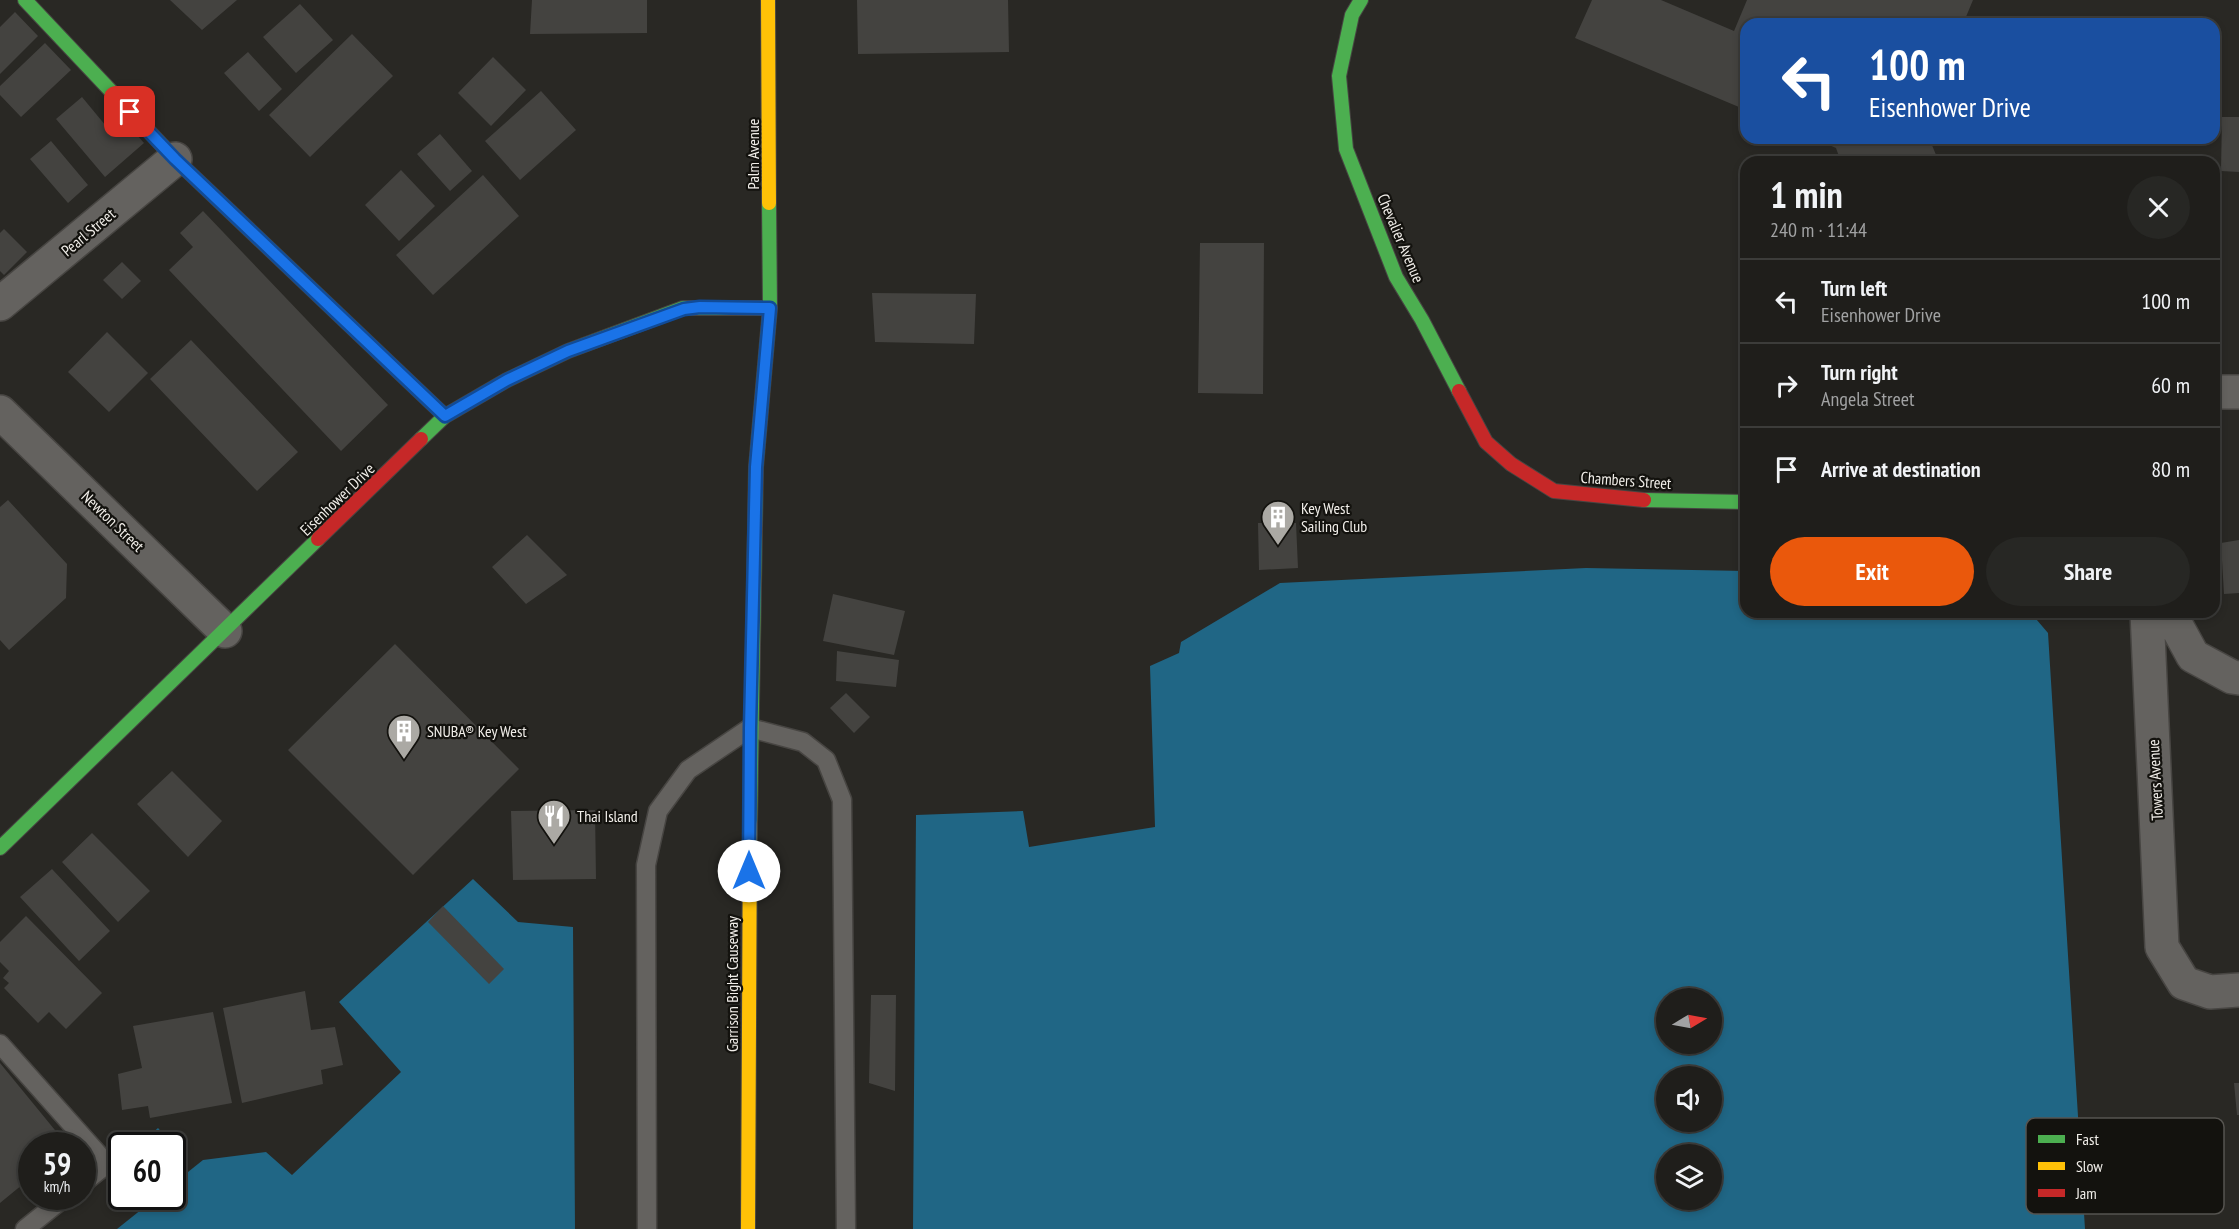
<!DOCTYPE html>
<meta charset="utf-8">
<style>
body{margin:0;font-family:"PT Sans Narrow",sans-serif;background:#272724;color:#f1f3f6;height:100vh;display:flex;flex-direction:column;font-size:22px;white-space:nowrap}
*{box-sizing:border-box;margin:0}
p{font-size:20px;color:#a1a2a3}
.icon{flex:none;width:33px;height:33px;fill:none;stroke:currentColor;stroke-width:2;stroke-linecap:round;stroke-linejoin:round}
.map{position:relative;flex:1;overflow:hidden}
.sheet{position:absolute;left:1740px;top:156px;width:480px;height:462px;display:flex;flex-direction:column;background:#1f1e1b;border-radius:18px;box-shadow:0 3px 9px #0003,0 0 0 2px #3c3c3a}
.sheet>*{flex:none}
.guide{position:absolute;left:1740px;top:18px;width:480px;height:126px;border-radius:18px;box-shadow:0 3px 9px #0003,0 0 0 2px #3c3c3a;background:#1a4fa0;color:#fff;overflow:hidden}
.needle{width:39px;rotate:80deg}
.buttons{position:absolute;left:1656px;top:988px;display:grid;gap:12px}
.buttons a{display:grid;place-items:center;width:66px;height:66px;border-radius:50%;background:#1f1e1b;box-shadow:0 3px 9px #0003,0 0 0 2px #3c3c3a;font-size:30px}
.speed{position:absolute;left:18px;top:1132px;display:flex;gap:12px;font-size:30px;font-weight:700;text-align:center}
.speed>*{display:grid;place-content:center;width:78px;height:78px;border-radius:50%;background:#1f1e1b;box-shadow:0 3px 9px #0003,0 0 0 2px #3c3c3a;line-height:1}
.speed small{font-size:15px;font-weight:400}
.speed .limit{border:3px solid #111;border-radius:9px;background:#fff;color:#111}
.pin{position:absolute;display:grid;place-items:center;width:51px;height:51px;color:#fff;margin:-26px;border-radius:12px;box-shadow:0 3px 9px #0006}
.me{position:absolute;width:66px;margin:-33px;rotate:0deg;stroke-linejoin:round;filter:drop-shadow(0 0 4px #0008)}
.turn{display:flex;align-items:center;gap:21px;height:126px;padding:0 30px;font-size:27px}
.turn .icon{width:78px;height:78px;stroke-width:2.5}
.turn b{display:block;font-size:42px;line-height:51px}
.round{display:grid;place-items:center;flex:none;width:63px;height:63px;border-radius:32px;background:#272724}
.overview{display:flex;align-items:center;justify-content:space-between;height:102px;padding:0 30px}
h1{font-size:36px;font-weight:600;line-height:45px}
.cta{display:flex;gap:12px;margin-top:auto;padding:12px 30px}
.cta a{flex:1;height:69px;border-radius:36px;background:#ea580c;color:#fff;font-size:24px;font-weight:600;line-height:69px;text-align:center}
.cta a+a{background:#272724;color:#f1f3f6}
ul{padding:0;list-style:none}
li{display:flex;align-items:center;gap:18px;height:84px;padding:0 30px;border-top:2px solid #3c3c3a}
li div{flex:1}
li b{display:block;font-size:22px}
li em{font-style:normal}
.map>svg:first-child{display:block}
</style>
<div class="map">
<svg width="2239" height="1229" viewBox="0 0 2239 1229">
<rect width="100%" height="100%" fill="#292824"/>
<!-- water -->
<path fill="#206685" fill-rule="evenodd" d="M1586 568 1746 571V612H2030L2048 633 2085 1229H913L916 815 1023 811 1029 847 1155 827 1150 666 1179 653 1181 642 1280 583ZM1666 999H1712V1044H1666ZM1666 1077H1712V1122H1666ZM1666 1155H1712V1200H1666Z
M473 879 518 922 573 927 575 1229H117L157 1197H172L173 1184 203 1160 266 1152 292 1175 401 1072 339 1002Z
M158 1128 166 1137 174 1130 184 1141 178 1146 188 1158 175 1169 173 1166 172 1146H156L148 1137Z"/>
<!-- building -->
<path fill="#444340" d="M170 0H237L202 30Z
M532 0H647V33L530 34Z
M857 0H1008L1009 52 858 54Z
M1592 0H1661L1734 31 1747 0H1973L1963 24H1746V110L1575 38Z
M300 4 333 40 296 73 263 37Z
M15 12 38 36 0 74V27Z
M352 34 393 76 310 157 269 115Z
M45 43 71 70 21 117 0 95V86Z
M248 52 282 89 259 111 224 73Z
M493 57 526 90 491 126 458 93Z
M541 91 576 130 520 180 485 141Z
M82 97 106 126 122 118 144 143 105 177 56 119Z
M2222 117H2239V172L2221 171Z
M440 134 472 171 450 191 417 154Z
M1813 138H1929L1939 162H1841L1836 148Z
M51 141 88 185 68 203 30 159Z
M401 170 435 206 399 241 365 205Z
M483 175 519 216 433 295 396 255Z
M203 211 388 405 341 451 169 270 193 247 180 233Z
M4 229 27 252 4 275 0 271V233Z
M1200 243H1264L1263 394 1198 393Z
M122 262 141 281 122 299 103 280Z
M872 293 976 294 974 344 875 342Z
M107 332 148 373 109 412 68 372Z
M191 340 298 452 257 491 150 379Z
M8 500 67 564 66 598 9 650 0 640V507Z
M1258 523H1296L1298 568 1259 570Z
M527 535 567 575 526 604 492 567Z
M2239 540V593L2224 594 2221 543Z
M833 594 905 611 894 655 823 641Z
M395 644 519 769 413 875 288 750Z
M837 651 899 660 896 687 836 681Z
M846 693 870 717 854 733 830 708Z
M172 771 222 821 188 857 137 804Z
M595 810 596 879 513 880 511 811Z
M92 833 150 891 118 922 62 862Z
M52 869 110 931 79 961 20 897Z
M443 906 504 969 489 984 428 922Z
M26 916 102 993 66 1029 49 1012 38 1023 4 988 9 983 3 978 9 971 0 962V942Z
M305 991 311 1030 335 1027 343 1065 321 1070 323 1084 242 1103 223 1008Z
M871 995H896L895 1091 869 1083Z
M213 1012 232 1103 150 1118 148 1106 122 1110 118 1074 142 1068 133 1026Z
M0 1063 68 1146H32V1184L28 1180 0 1203Z
M2234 1083H2239V1115H2237Z"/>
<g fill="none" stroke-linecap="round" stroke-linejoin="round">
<defs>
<path id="lane" d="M0 1044 107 1164 82 1184
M25 1229 65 1197
M647 1229 646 865 658 811 688 770 750 728 803 742 826 760 842 800 846 1229"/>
<path id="street" d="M0 304 175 159
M2214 392H2239
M0 412 225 631
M2147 612 2162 947 2184 983 2210 992 2239 990
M2169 612 2193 656 2232 677 2239 678"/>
<path id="fast" d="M25 0 175 159 445 416
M1361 0 1352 15 1339 76 1346 149 1396 277 1422 320 1459 391
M421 439 445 416 507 380 568 351 683 308H770
M1644 500 1746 502
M750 824 756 467 770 308 769 203
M0 848 318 539"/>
<path id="slow" d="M768 0 769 203
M748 1229 750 824"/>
<path id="jam" d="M1459 391 1486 442 1511 464 1554 491 1644 500
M318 539 421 439"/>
</defs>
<!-- lane casing -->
<use href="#lane" stroke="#474542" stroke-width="21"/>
<!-- street casing -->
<use href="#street" stroke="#474542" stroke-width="36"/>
<!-- fast casing -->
<use href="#fast" stroke="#474542" stroke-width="16"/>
<!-- slow casing -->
<use href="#slow" stroke="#474542" stroke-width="16"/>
<!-- jam casing -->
<use href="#jam" stroke="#474542" stroke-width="16"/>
<!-- lane -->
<use href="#lane" stroke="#64625f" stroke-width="18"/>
<!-- street -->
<use href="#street" stroke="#64625f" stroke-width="33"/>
<!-- fast -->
<use href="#fast" stroke="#4caf50" stroke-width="14"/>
<!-- slow -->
<use href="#slow" stroke="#ffc107" stroke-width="14"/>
<!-- jam -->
<use href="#jam" stroke="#c62828" stroke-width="14"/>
</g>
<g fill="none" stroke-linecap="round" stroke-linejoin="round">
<defs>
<path id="route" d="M130 112 175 159 445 416 507 380 568 351 684 309 700 307 770 308 756 467 750 728 749 871"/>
</defs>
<!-- route casing -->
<use href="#route" stroke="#114b97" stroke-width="15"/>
<!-- route -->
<use href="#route" stroke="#1a73e8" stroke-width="10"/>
</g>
<!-- icons -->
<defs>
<symbol id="building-pin" viewBox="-11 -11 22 30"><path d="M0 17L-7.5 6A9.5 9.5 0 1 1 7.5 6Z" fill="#aba9a4" stroke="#13120e"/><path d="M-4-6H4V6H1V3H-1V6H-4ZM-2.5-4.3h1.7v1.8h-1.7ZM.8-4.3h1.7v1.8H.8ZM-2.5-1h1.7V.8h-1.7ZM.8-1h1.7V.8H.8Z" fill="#fff"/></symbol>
<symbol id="restaurant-pin" viewBox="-11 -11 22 30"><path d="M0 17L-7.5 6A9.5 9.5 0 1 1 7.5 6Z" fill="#aba9a4" stroke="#13120e"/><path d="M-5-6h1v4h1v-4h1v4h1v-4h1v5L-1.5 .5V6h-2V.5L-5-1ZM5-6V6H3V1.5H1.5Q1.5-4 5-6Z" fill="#fff"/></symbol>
</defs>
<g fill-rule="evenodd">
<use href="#building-pin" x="1259" y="498" width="38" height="52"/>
<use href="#building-pin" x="385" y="712" width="38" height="52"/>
<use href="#restaurant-pin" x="535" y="797" width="38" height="52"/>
</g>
<g text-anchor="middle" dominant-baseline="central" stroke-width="4.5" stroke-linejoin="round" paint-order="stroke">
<!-- street labels -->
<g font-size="16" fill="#f1eee9" stroke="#13120e">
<text transform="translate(753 154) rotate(-90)">Palm Avenue</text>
<text transform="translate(88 232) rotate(-40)">Pearl Street</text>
<text transform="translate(1401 238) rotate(67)">Chevalier Avenue</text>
<text transform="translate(1626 480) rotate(4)">Chambers Street</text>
<text transform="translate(337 499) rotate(-44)">Eisenhower Drive</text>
<text transform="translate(113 521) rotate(44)">Newton Street</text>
<text transform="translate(2155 780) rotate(-93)">Towers Avenue</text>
<text transform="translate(732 984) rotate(-90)">Garrison Bight Causeway</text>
</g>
<!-- poi labels -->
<g font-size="16" fill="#f1eee9" stroke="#13120e" text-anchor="start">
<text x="1301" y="508">Key West<tspan x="1301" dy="18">Sailing Club</tspan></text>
<text x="427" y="731">SNUBA® Key West</text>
<text x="577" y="816">Thai Island</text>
</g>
</g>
<!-- legend -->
<rect x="2026" y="1118" width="198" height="96" rx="9" fill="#13120e" stroke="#565450" stroke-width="1.5"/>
<rect x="2038" y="1135" width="27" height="8" fill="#4caf50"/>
<rect x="2038" y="1162" width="27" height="8" fill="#ffc107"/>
<rect x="2038" y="1189" width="27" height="8" fill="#c62828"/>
<g font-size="16" fill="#f1eee9">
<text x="2076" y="1145">Fast</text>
<text x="2076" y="1172">Slow</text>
<text x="2076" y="1199">Jam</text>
</g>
</svg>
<div class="buttons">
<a><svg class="needle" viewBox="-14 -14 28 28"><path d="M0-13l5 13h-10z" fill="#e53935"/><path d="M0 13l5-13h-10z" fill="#a1a2a3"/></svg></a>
<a><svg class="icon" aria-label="sound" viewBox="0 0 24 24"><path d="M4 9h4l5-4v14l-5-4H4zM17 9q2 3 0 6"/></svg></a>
<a><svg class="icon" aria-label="layers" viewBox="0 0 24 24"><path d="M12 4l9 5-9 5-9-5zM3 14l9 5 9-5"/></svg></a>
</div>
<div class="speed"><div>59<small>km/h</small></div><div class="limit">60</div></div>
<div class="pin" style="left:130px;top:112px;background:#d93025"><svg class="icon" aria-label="arrive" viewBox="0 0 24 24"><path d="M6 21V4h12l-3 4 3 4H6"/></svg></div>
<svg class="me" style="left:749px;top:871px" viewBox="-20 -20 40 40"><circle r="19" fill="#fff"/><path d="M0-13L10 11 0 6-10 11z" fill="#1a73e8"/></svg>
<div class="guide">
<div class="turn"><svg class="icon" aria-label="left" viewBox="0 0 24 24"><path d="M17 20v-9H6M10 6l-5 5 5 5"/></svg><div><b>100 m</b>Eisenhower Drive</div></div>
</div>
<section class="sheet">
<div class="overview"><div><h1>1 min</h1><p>240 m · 11:44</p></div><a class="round"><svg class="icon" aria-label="close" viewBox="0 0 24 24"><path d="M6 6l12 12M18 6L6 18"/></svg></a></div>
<ul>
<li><svg class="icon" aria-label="left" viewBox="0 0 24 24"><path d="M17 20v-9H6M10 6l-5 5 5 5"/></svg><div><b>Turn left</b><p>Eisenhower Drive</p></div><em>100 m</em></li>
<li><svg class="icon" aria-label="right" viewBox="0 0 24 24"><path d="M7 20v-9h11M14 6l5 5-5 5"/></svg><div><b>Turn right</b><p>Angela Street</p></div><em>60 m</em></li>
<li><svg class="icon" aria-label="arrive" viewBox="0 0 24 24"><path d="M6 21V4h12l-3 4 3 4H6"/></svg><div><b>Arrive at destination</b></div><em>80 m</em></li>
</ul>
<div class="cta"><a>Exit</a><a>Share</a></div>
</section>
</div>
